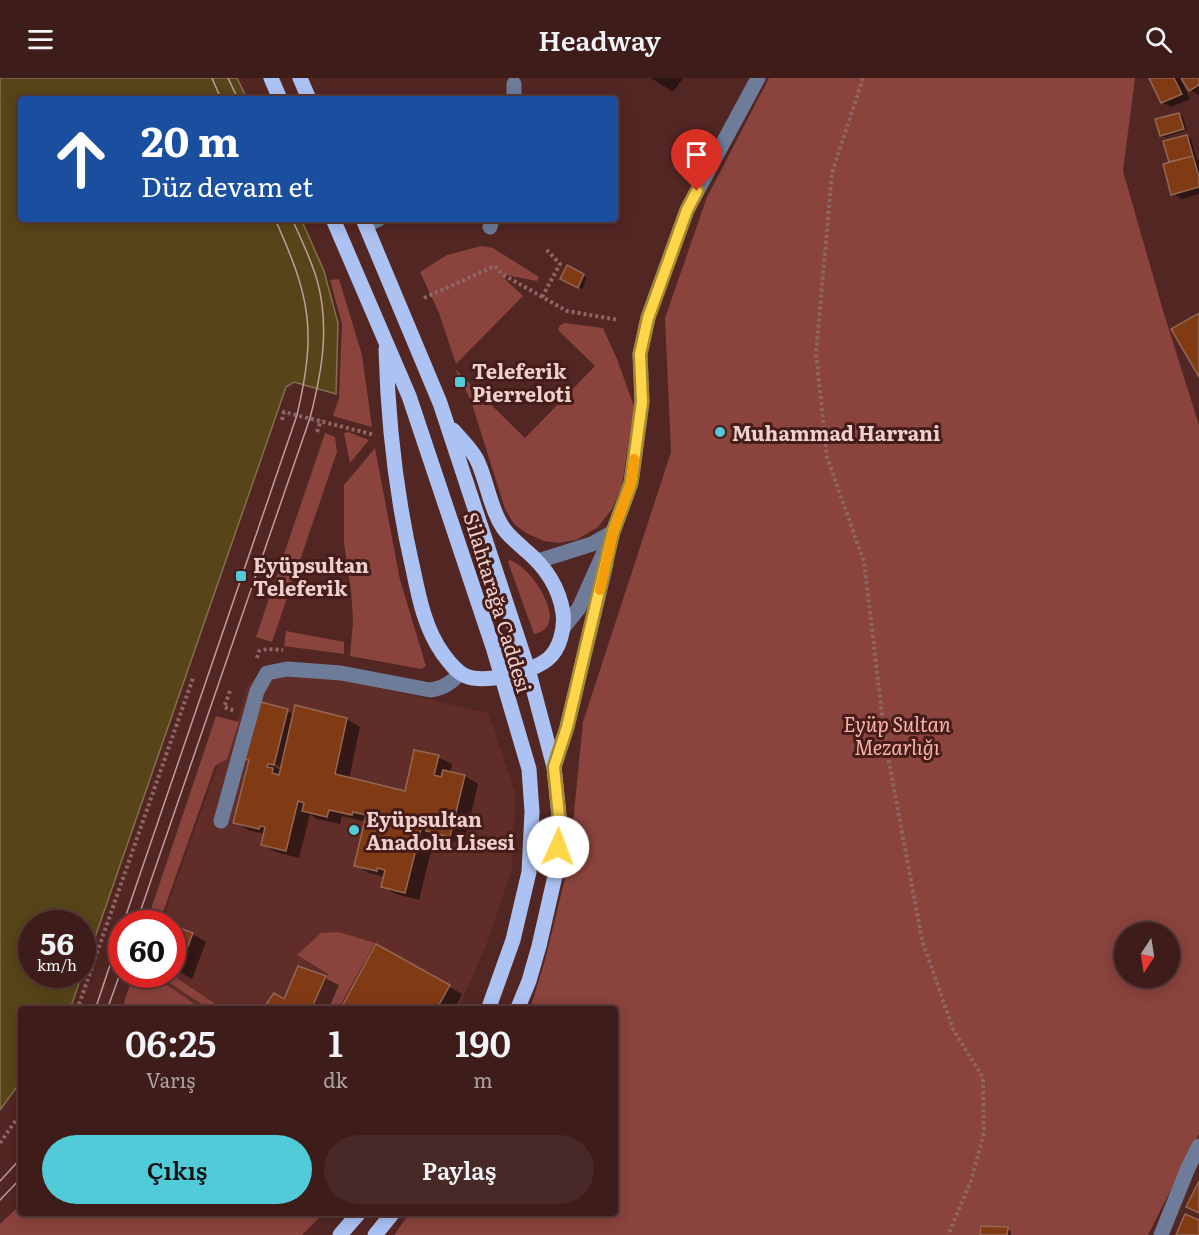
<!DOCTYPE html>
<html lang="tr">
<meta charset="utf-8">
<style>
body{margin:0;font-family:Literata,serif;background:#492927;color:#f1f3f6;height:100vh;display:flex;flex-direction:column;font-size:22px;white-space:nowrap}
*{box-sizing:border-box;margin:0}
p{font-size:20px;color:#ada1a2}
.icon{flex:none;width:33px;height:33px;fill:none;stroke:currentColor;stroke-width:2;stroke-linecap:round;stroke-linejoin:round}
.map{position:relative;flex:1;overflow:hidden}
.panel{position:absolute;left:18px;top:928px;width:600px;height:210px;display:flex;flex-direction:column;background:#3e1c1a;border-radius:6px;box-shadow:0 3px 15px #0003,0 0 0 2px #573a39}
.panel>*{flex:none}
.banner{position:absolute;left:18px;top:18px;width:600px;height:126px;border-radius:6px;box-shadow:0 3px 15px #0003,0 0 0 2px #573a39;background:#1a4fa0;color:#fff;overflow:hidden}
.needle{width:39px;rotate:192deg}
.fabs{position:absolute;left:1114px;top:844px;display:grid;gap:12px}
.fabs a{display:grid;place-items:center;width:66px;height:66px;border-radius:50%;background:#3e1c1a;box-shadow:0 3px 15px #0003,0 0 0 2px #573a39;font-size:30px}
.speed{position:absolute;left:18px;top:832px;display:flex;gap:12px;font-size:30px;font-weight:700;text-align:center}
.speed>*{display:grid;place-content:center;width:78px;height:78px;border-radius:50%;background:#3e1c1a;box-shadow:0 3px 15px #0003,0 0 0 2px #573a39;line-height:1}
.speed small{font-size:15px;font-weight:400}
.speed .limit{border:9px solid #d22;background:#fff;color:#111}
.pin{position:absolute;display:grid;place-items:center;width:51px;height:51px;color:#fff;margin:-62px -26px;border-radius:50% 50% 50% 0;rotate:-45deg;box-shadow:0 0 6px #0007}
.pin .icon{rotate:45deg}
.me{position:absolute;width:66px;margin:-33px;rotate:2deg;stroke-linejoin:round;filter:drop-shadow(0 0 4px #0008)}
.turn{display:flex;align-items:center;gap:21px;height:126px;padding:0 24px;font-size:27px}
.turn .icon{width:78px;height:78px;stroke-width:2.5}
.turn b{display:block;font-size:42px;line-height:51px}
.eta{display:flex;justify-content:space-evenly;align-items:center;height:102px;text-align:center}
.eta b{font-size:36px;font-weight:600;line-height:42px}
.button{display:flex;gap:12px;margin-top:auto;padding:12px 24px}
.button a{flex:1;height:69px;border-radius:36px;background:#52cbd9;color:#111;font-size:24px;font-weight:600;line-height:69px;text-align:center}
.button a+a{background:#492927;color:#f1f3f6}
header{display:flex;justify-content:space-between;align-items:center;height:78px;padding:0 24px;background:#3e1c1a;font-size:27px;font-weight:600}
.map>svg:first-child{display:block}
</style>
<header><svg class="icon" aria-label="menu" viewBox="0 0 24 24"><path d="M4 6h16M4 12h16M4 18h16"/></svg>Headway<svg class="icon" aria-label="search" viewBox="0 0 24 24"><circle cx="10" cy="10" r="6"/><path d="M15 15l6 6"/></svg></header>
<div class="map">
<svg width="1199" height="1157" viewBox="0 0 1199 1157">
<rect width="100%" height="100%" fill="#522623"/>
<!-- built -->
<path fill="#612d29" d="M287 589 488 635 515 714 512 791 485 870 458 931H202L152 897H172V846H161L216 692 238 640 248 605 269 592Z"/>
<!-- green -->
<path fill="#8a433d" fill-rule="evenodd" d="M769 0H1135L1123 93 1164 236 1199 347V1056L1148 1157H394L409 1136H615V932L530 931 545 882 569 784 583 644 671 374 665 240 707 119ZM1125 855H1170V900H1125Z
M481 168 493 170 539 199 537 203 506 197 505 201 523 218 456 286 439 235 420 194 447 177Z
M339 201 362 277 372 349 333 338 339 320 342 246 330 202Z
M565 245 603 250 617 281 634 328 622 408 612 431 598 449 576 462 558 465 544 463 526 455 514 446 505 431 471 323 455 291 525 360 595 288 558 252 560 247Z
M348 354 369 362 350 385 344 355Z
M325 355 335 359 337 374 272 564 256 559Z
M375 370 400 502 426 588 421 591 350 578 353 544 351 512 344 465V407Z
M510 482C532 489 572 549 534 556L508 484Z
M286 553 344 564V576L284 568Z
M216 638 239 644 227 681 215 688 161 840 153 846H146Z
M339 854 375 865 338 931H313L328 896 297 877 321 855Z
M133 897H152L202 931H122Z
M158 897H172L223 931H209Z
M21 1126V1136H323L302 1157H0V1146Z"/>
<!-- water -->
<path fill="#574519" stroke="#846f4f" stroke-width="1.5" d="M0 0H237L247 21H21V141H301L324 193 338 245 336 316 294 304 286 309 83 894 82 846H32V897H82L70 931 21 932V1003L0 1032Z"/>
<!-- shadow -->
<path fill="#0007" fill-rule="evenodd" d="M651 0H683L673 14Z
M1151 0H1180L1190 21 1171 29 1162 24Z
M1183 0H1199V17L1190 12Z
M1179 36 1183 39 1187 52 1165 59 1161 57Z
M1187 58 1191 61 1197 82 1199 83V116L1182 121 1173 116V85L1170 83Z
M568 189 587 200 582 211 562 200Z
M297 629 347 641 360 649 349 701 406 715 438 679 452 686 450 695 465 698 478 706 464 766 441 760 435 757 419 822 396 816 383 809 385 799 369 795 356 787 366 744 342 738 340 746 317 741 310 736 299 780 276 774 262 766 265 756 248 752 235 744 250 684 244 680 287 633 295 637ZM268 682 282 690V693L267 684Z
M192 856 206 864 192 901 172 890Z
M377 868 462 916 454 932H341Z
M325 900 339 907 328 932H264L285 923Z
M1007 1151 1011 1153V1157H982Z"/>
<!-- building -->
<path fill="#813b14" stroke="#946752" stroke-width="1.5" d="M1149 0H1174L1182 16 1161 25Z
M1181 0H1199V7L1189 13Z
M1179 35 1184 51 1160 58 1155 41Z
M1187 57 1193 78 1169 84 1163 63Z
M1193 78 1199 99V109L1171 117 1163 86Z
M567 187 584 196 578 210 560 201Z
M1199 235V299L1171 251Z
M257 623 288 631 274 687 268 686 267 689 273 690 272 695 279 697 295 627 347 640 335 696 405 713 414 672 439 677 434 697 441 699 443 692 465 697 450 759 426 753 427 748 422 747 405 815 381 809 385 792 377 790V793L354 788 366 737 353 734 352 737 329 732 327 739 302 733 304 725 298 723 286 773 261 767 265 749 260 748 259 751 233 745 249 682 243 681Z
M172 847 193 855 178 894 172 891Z
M376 866 450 907 436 932H340Z
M298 888 326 898 311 932H262L274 915 284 921Z
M1199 1103V1135L1186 1129Z
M1185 1136 1199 1142V1157H1176Z
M981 1148 1008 1149 1007 1157H980Z"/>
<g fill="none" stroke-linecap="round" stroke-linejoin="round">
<!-- path -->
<path stroke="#8d6764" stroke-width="4" stroke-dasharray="3 3" stroke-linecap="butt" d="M863 0 832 95 816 276 827 379 864 484 885 662 922 862 953 951 983 1000 984 1055 971 1103 948 1157
M542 219 560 186 545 170
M424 220 495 188 502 196 567 233 619 242
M282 342 284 334 375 357
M317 354 321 342
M257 580 259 573 267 571 283 572
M230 613 224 629 235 633
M77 932 193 600
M0 1065 21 1035"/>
<!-- minor -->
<path stroke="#6e7c9a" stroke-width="15" d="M514 6V21
M366 147 379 141
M490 149 492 141
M538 483 592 466 613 454
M563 550 579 530 613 454 631 405 642 324 640 276 648 239 687 132 758 0
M554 689 567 649 606 486
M221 743 257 613 267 595 287 591 341 595 430 612C444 610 451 605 460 595
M1161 1157 1188 1090 1199 1068"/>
<!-- major -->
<path stroke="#acc2f3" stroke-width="15" d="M271 0 280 21
M300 0 309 21
M333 141 409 318 493 569 529 691 532 734 529 794 513 862 488 932
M363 141 440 325 528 591 554 689 559 738 555 798 539 868 529 903 517 932
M386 271C388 346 396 418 413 491 419 520 425 551 443 576 449 584 456 594 466 598 485 606 532 594 548 581 560 571 565 550 563 535 559 508 545 488 524 471 517 464 507 457 502 448 489 428 487 401 476 380 470 370 461 361 453 352
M340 1157 358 1136
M375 1157 392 1136"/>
<!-- tram -->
<path stroke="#bf9e9b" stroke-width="1.5" d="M212 0 221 21
M228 0 238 21
M123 846 297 337C317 252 310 219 275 141
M136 846 310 340C322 294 330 248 317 202 311 181 301 161 292 141
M95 932 122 851
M107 932 122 890
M0 1103 21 1080
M0 1122 21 1100"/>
</g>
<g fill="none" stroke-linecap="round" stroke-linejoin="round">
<defs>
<path id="route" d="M558 769 559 738 554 689 567 649 613 454 631 405 642 324 640 276 648 240 687 132 697 113"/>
</defs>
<!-- route casing -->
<use href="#route" stroke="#a68a30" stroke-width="15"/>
<!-- route -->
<use href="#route" stroke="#ffd54a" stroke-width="10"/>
<!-- slow -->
<path stroke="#f59e0b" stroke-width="10" d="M600 512 613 454 631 405 634 381"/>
</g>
<!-- markers -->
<g fill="#52cbd9" stroke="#461c19" stroke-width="2">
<rect x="454" y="298" width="12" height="12" rx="3"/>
<circle cx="720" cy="354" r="6"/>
<rect x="235" y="492" width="12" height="12" rx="3"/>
<circle cx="354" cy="752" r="6"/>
</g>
<g text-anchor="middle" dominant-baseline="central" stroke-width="6" stroke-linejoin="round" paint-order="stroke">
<!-- poi labels -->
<g font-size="20" font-weight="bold" fill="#eed1ce" stroke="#461c19" text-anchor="start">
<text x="472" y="292">Teleferik<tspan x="472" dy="23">Pierreloti</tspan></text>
<text x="732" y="354">Muhammad Harrani</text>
<text x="253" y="486">Eyüpsultan<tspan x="253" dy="23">Teleferik</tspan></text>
<text x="366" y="740">Eyüpsultan<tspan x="366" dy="23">Anadolu Lisesi</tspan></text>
</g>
<!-- street labels -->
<g font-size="20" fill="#eed1ce" stroke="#461c19">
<text transform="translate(499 524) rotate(73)">Silahtarağa Caddesi</text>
</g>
<!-- park labels -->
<g font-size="20" font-style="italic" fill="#f9b3ab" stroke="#461c19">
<text x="897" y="645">Eyüp Sultan<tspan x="897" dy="23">Mezarlığı</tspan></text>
</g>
</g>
</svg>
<div class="fabs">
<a><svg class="needle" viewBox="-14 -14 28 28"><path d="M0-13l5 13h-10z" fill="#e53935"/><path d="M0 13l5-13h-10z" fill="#ada1a2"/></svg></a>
</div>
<div class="speed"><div>56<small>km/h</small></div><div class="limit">60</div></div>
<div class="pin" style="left:697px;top:113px;background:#d93025"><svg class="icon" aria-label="arrive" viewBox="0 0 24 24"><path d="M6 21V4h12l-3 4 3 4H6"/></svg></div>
<svg class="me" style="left:558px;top:769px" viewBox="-20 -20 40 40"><circle r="19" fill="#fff"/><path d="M0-13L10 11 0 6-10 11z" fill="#ffd54a"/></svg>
<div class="banner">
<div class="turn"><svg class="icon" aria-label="ahead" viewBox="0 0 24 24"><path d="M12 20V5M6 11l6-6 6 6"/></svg><div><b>20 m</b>Düz devam et</div></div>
</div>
<section class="panel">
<div class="eta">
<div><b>06:25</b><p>Varış</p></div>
<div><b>1</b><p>dk</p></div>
<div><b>190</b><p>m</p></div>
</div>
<div class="button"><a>Çıkış</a><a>Paylaş</a></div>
</section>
</div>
